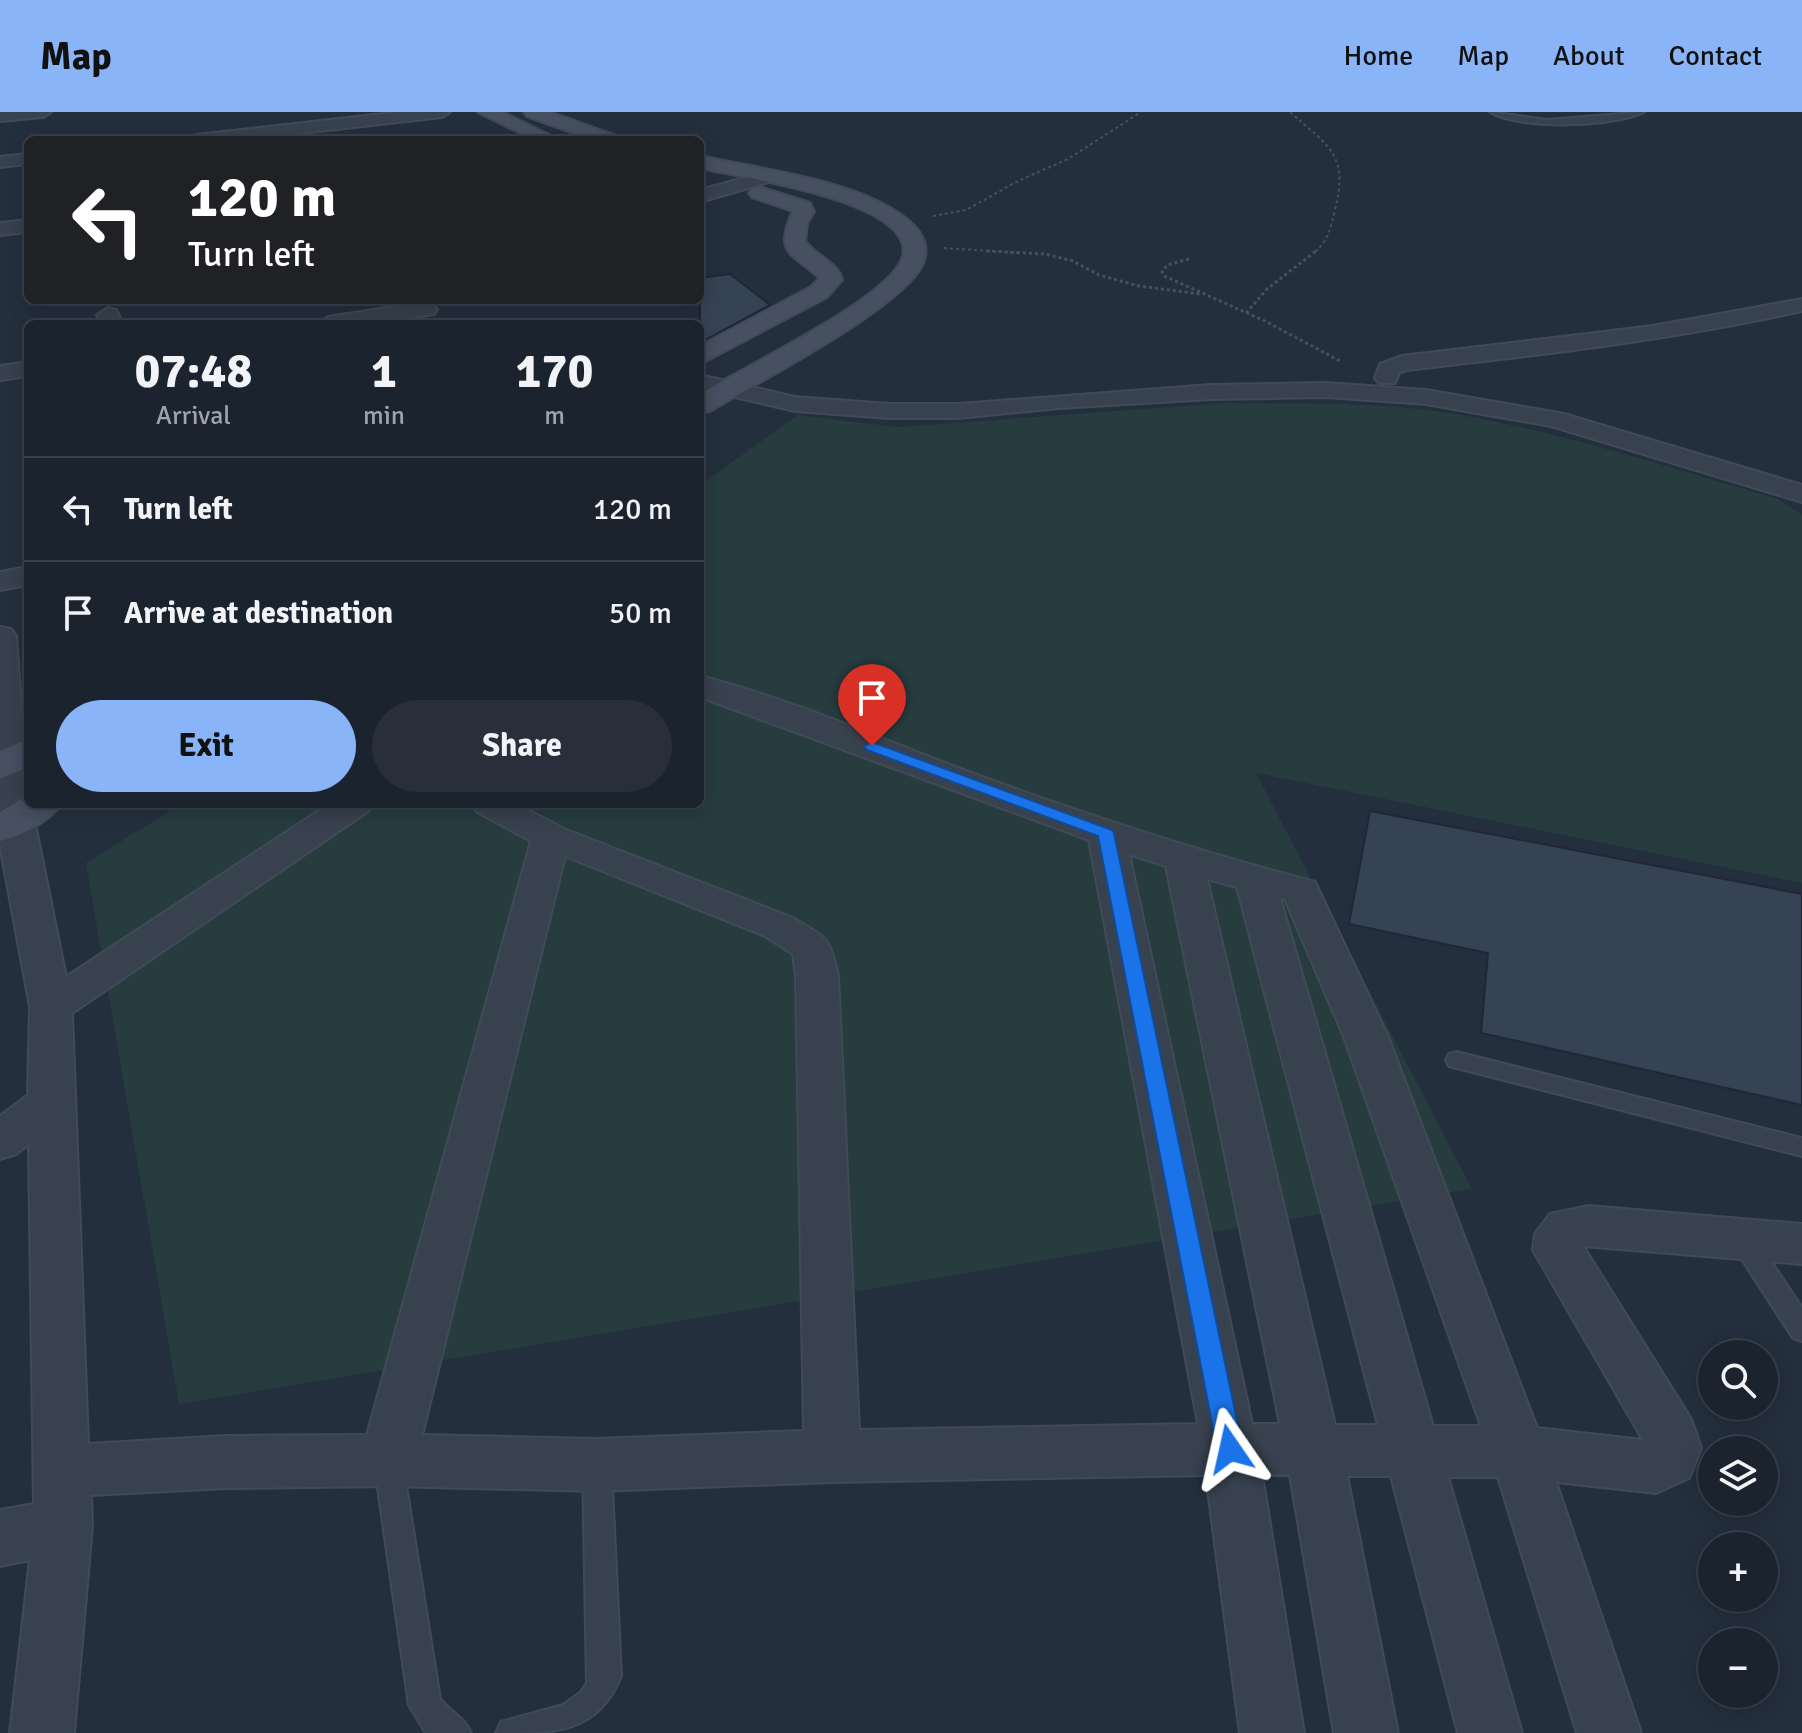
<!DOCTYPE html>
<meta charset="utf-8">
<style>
body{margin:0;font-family:Signika,sans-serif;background:#282f3a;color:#f1f3f6;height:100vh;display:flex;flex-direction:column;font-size:30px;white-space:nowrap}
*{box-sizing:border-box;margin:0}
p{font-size:26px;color:#a0a4aa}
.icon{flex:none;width:44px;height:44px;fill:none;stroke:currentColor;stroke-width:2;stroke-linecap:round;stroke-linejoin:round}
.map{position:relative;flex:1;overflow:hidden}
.drawer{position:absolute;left:24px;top:208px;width:680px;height:488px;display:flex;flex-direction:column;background:#1b232e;border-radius:12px;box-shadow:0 4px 20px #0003,0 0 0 2px #39404a}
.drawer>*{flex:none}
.banner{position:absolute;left:24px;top:24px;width:680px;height:168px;border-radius:12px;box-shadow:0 4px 20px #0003,0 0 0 2px #39404a;background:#202124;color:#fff;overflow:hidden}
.controls{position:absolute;left:1698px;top:1228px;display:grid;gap:16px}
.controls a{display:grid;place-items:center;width:80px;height:80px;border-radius:50%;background:#1b232e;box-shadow:0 4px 20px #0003,0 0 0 2px #39404a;font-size:40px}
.pin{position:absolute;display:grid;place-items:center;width:68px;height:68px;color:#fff;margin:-82px -34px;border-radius:50% 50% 50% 0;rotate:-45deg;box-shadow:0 0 8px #0007}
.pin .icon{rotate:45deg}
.me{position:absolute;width:88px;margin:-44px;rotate:349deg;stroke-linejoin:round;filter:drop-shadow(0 0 6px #0008)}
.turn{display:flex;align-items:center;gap:28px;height:168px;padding:0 32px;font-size:36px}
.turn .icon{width:104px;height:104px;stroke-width:2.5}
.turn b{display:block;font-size:56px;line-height:68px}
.eta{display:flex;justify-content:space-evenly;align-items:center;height:136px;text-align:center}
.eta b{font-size:48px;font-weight:700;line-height:56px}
.cta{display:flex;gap:16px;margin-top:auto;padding:16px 32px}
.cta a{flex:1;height:92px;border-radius:48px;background:#8ab4f8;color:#111;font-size:32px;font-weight:700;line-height:92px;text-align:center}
.cta a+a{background:#282f3a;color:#f1f3f6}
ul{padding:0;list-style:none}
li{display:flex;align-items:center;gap:24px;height:104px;padding:0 32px;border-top:2px solid #39404a}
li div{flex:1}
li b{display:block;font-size:30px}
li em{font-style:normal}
header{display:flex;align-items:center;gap:48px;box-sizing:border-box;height:112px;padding:0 40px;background:#8ab4f8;color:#111}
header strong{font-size:38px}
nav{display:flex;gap:44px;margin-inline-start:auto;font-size:28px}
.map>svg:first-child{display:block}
</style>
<header>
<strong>Map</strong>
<nav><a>Home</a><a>Map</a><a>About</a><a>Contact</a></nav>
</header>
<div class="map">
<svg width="1802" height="1621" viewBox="0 0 1802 1621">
<rect width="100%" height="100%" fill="#242f3e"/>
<!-- green -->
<path fill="#263c3f" d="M1225 291C1303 292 1384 289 1461 303 1569 322 1673 357 1778 387L1802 403V771L1256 661 1472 1077 179 1292 86 751 181 692H700V373L798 303 898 315Z"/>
<!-- building -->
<path fill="#364354" stroke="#1f2835" stroke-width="2" d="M730 162 770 193 700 231V166Z
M1370 699 1802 782V993L1481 921 1488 841 1349 812Z"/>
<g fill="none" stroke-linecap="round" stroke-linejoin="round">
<defs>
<path id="lane" d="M1490 0 1548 8 1644 0C1613 15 1521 18 1490 0Z
M1457 940 1802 1026V1044L1449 954 1446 948 1449 942Z
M1743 1118 1752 1121 1802 1196V1229L1793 1226 1734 1135 1731 1128 1734 1121Z
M388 1335 398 1339 402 1348 440 1587C450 1600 465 1606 471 1621H426L409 1593 374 1348 378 1339Z
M597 1340 607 1344 611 1353 621 1564C598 1621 557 1621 496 1621L501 1610 563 1593 581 1580 587 1571 583 1353 587 1344Z"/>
<path id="street" d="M0 0H51L43 5 0 9Z
M400 0H450L442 5 240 28H188L196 23Z
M28 42V52L0 55V45Z
M766 60 775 65 772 69 700 90V78Z
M28 108V120L0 123V111Z
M1802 187V199C1671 228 1539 243 1407 258L1399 261 1395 271H1379L1375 266 1380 252 1402 244 1653 214Z
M426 190 437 197 434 202 371 212H317L328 205Z
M108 196 116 198 123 212H101L97 203Z
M28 250V264L0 268V254Z
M700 263 795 285 889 292H958L1211 273 1326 271 1426 278 1564 302 1802 373V390L1551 314 1426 292 1326 285 1211 287 1059 296 958 306H889L795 299 700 277Z
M28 455V473L0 478V460Z
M0 515 11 517 16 524 28 692H31L66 865 329 692H372L367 700 72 901 88 1332 226 1324 367 1323 531 729 477 700 472 692H517L564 717 793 806C826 826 830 824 838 864L859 1318 1198 1312 1089 728 700 585V564C791 587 880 627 969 660 1083 702 1197 739 1315 770L1388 925 1537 1316 1643 1328 1533 1138 1535 1122 1550 1102 1589 1094 1802 1112V1152L1583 1134 1691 1307 1701 1336 1689 1366 1656 1381 1556 1370 1641 1621H1577L1498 1365H1448L1522 1621H1458L1391 1364H1347L1398 1621H1334L1290 1363H1262L1304 1621H1240L1206 1363 832 1370 597 1379 388 1374 226 1376 91 1383 92 1414 74 1621H10L30 1448 0 1454V1398L34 1392 29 1032 16 1042 0 1047V1004L28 983 30 895 0 733ZM1129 742 1166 754 1280 1312H1252ZM565 744 765 824 793 842 796 864 804 1319 597 1327 422 1323ZM1207 767 1237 775 1378 1313H1335ZM1280 786 1285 787 1344 925 1481 1314H1433Z"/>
<path id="secondary" d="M478 0H502L559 28H535Z
M524 0H549L616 24 619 28H593L527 4Z
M700 44C755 56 813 63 866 84 890 94 937 118 923 151 905 195 755 271 710 299L700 301V282C745 255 874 193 899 153 904 146 905 137 902 130 886 86 742 65 700 56Z
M759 75 810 91 814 100 807 111 805 129C815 144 839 151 842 168L827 185 700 252V234L811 175 820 166C790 140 774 141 793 99L752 85 749 81 752 77Z
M28 627V655L0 667V639Z
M28 683V692H61C49 710 21 724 0 729V700Z"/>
</defs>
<!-- lane casing -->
<use href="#lane" stroke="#414a57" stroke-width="4"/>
<!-- street casing -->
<use href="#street" stroke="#414a57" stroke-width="4"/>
<!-- secondary casing -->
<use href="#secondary" stroke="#414a57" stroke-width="4"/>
<!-- path-far1 -->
<path stroke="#3f5557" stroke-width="2" stroke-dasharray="3 3" stroke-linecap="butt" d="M1290 0C1329 35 1349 42 1335 98 1330 117 1329 128 1314 141
M933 104 966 98 1018 69 1068 47 1141 0
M944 136 1021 141"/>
<!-- path -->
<path stroke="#3f5557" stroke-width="3" stroke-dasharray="3 3" stroke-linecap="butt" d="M987 139 1045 142 1073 149 1099 163 1139 174 1200 182
M1189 147 1167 153 1162 160 1164 164 1265 209 1340 249
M1246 201 1267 177 1316 139"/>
<!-- lane -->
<use href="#lane" fill="#38414e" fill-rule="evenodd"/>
<!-- street -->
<use href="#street" fill="#38414e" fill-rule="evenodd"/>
<!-- secondary -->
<use href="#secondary" fill="#465061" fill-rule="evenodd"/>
</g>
<!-- route -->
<path fill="#1a73e8" stroke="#114b97" stroke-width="2" d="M872 630 1112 718 1114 721 1243 1337 1239 1346 1230 1349 1221 1346 1217 1337 1098 724 867 638 864 634Z"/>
</svg>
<div class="controls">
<a><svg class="icon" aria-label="search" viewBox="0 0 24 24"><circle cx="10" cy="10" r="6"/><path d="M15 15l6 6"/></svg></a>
<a><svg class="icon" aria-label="layers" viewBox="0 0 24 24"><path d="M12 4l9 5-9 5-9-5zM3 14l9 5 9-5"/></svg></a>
<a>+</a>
<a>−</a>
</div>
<div class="pin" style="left:872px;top:634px;background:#d93025"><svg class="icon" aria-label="arrive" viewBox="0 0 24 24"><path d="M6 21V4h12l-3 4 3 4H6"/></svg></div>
<svg class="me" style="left:1230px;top:1337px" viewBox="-20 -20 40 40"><path d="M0-17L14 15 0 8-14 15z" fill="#1a73e8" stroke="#fff" stroke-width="4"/></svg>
<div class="banner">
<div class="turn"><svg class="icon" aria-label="left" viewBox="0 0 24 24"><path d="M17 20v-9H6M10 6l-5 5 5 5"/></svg><div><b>120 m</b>Turn left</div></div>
</div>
<section class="drawer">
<div class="eta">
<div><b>07:48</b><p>Arrival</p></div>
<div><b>1</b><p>min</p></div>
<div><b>170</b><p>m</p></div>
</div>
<ul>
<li><svg class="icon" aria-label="left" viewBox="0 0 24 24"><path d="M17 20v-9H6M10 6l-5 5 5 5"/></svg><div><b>Turn left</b></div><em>120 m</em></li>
<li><svg class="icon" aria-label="arrive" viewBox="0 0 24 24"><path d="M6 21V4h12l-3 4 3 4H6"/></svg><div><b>Arrive at destination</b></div><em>50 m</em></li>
</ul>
<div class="cta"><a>Exit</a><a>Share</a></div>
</section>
</div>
